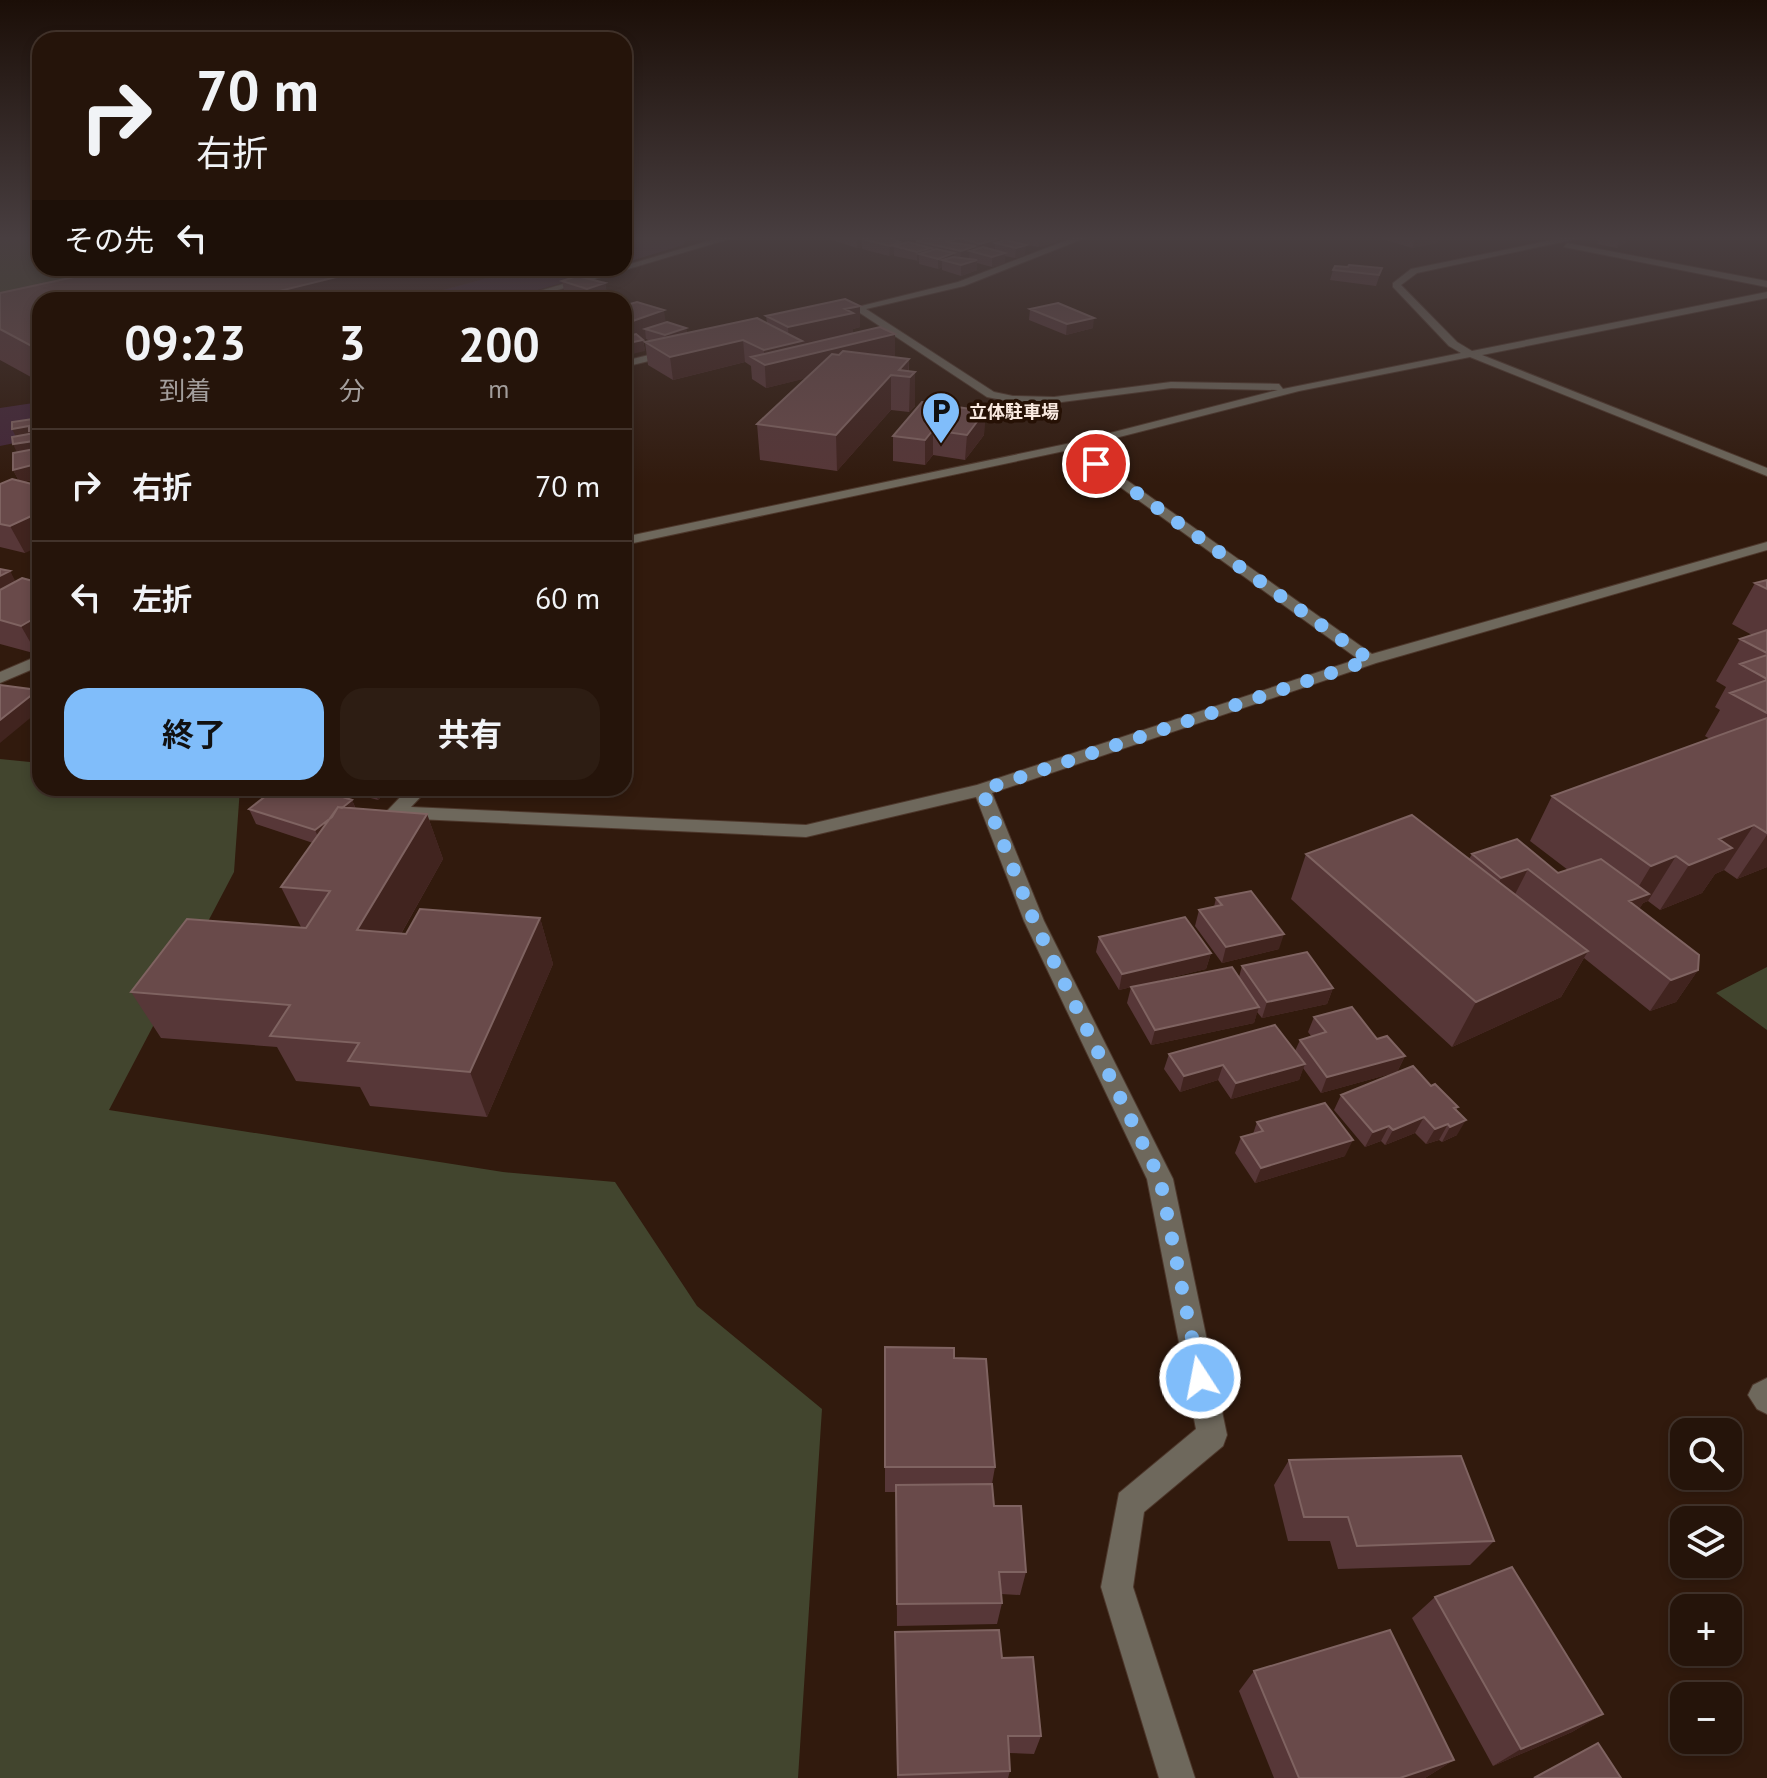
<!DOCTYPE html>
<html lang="ja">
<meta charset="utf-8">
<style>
body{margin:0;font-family:"PT Sans","Noto Sans JP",sans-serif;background:#2d1d13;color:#f1f3f6;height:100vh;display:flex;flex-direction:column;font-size:30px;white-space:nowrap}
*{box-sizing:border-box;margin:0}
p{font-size:26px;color:#a39e9c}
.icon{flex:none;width:44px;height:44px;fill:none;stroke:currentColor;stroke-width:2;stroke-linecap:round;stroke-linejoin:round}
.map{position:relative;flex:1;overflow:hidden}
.details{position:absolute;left:32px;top:292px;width:600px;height:504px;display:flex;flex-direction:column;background:#25140a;border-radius:24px;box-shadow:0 4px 12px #0003,0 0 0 2px #42332b}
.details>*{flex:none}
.banner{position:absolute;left:32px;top:32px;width:600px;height:244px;border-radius:24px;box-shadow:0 4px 12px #0003,0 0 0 2px #42332b;background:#25140a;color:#f1f3f6;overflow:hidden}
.controls{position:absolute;left:1670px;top:1418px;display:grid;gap:16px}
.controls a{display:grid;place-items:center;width:72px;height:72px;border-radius:16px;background:#25140a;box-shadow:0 4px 12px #0003,0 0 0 2px #42332b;font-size:40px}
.pin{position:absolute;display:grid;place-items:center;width:68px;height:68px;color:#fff;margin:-34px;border:4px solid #fff;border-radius:50%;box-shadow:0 2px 8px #0007}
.me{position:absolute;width:88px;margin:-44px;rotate:349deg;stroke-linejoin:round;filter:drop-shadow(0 0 6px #0008)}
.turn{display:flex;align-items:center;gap:28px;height:168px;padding:0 32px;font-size:36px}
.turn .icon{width:104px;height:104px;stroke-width:2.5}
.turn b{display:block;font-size:56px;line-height:68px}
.then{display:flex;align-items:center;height:76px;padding:0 32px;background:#0003;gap:16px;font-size:30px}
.eta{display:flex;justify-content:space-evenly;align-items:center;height:136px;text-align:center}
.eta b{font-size:48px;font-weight:700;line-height:56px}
.action{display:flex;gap:16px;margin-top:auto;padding:16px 32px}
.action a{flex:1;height:92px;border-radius:24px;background:#80bdfa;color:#111;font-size:32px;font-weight:700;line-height:92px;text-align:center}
.action a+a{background:#2d1d13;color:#f1f3f6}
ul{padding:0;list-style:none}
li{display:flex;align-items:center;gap:24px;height:112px;padding:0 32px;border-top:2px solid #42332b}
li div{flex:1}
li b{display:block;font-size:30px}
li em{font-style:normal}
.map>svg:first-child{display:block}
</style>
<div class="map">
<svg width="1767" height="1778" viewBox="0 0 1767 1778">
<rect width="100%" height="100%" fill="#311a0d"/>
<!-- green -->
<path fill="#42452e" d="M0 236H40V268H148L0 315Z
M0 759 40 763V788H240L234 872 109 1110 503 1172 615 1182 697 1306 822 1409 798 1778H0Z
M1767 967V1030L1716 993Z"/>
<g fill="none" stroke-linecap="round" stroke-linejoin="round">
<!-- river -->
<path fill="#442738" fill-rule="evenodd" d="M624 236H689L683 245 624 263Z
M511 268H587L580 278 503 300H424L432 290Z
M40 402V438L0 446V408Z"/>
<defs>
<path id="minor" d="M725 236H739L524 300H509Z
M1078 236H1090L964 286 866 309 994 392 1013 396 1054 397 1171 382 1279 384 1283 389 1461 353 1449 346 1393 287V283L1411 269 1572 236H1590L1417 273 1401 285 1457 342 1472 351 1767 292V298L1482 355 1767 468V476L1470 357 1299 391 1080 447 1372 654 1767 542V550L1376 663 992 793 1044 921 1173 1179 1227 1435 1223 1446 1144 1512 1133 1587 1195 1778H1159L1101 1587 1119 1493 1196 1429 1147 1179 1024 921 976 797 806 837 395 818 386 812 409 788H429L411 807 806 825 977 785 1358 659 1069 450 624 545V537L1071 443 1278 390 1171 388 1054 403 1013 402 987 397 857 311 834 317 829 314 958 282Z
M1567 243 1767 281V287L1564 247Z
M674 349 679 352 678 354 624 367V361Z
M40 655V666L0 683V672Z
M1767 1378V1414L1757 1409 1748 1395 1753 1385Z"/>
</defs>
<!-- minor casing -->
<use href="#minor" stroke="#4d372b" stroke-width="2"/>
<!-- minor -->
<use href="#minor" fill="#6e685c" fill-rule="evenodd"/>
</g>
<!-- wall -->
<path fill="#573738" d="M826 236H888L900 244H916V241L923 239V237L974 236 997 239V242L1006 240V237L1002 238 992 236H1062L1057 237V242L1039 247 1011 242 1025 255 1015 258 1005 256V263L992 267 977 263V270L961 276 942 270V267L938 269 919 264V261L894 256V254L889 256 862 249V247L857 248 832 240V238Z
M1373 236H1439L1437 243 1412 248Z
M1600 236H1627L1625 243 1617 248 1597 244Z
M1348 267 1382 268 1376 286 1330 280 1333 270Z
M116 268H525L406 300H40V382L0 360V293Z
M562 281 605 283 607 294 593 298 599 300H575V298L581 296 564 291Z
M624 302 666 322 686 328 687 333 767 323 766 316 860 327 853 329V333L895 357H893L909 359V371L915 372V406L909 412 891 410 837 471 760 460 757 424 806 378 766 388 752 379 751 366 745 362 673 380 648 365 645 342 650 341 646 339 643 340 645 351Z
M1030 309 1093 328 1066 335 1029 320Z
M985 411 984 435 965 460 933 455 925 465 893 461V436Z
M40 445V478L24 482 25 553 0 547V484L19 481 13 470Z
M0 569 10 571 15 582 37 654 0 644Z
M1767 580V867L1737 879 1724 870 1715 874 1702 893 1660 910 1648 901 1643 903 1639 909 1698 970 1676 1002 1650 1011 1584 958 1561 997 1452 1047 1291 899 1306 854 1469 859 1472 854 1558 873 1568 870 1530 841 1552 796 1710 739 1705 736 1720 710 1715 707 1726 687 1716 681 1740 639 1752 635 1732 624 1755 583Z
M276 788H391L378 800 352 793 347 798 352 800 356 809 427 814 443 859 401 934 540 918 553 964 487 1117 370 1106 360 1087 296 1081 277 1047 161 1038 131 992 301 927 281 887 313 843 256 824 249 809Z
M1216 898 1279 949 1222 963 1195 926 1199 910 1214 907Z
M1099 937 1211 953 1206 969 1119 990 1096 952Z
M1242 966 1333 988 1327 1004 1262 1018 1257 1012 1254 1023 1151 1045 1127 1003 1131 987 1239 977Z
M1314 1017 1377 1039 1405 1056 1397 1072 1321 1093 1303 1068 1299 1080 1231 1099 1218 1080 1180 1092 1164 1069 1169 1054 1295 1051 1300 1040 1311 1036 1308 1032Z
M1431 1086 1458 1107 1456 1110 1457 1135 1442 1142 1439 1140 1426 1144 1415 1133 1385 1145 1381 1141 1365 1147 1334 1110 1341 1095Z
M1257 1122 1345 1156 1255 1183 1235 1153 1241 1137 1253 1134Z
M885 1347 954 1358 995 1467 992 1484 994 1506 1026 1572 1020 1595 1001 1594 1002 1603 997 1624 897 1626 896 1492H885Z
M1289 1460 1494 1541 1470 1565 1338 1569 1330 1541H1288L1274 1485Z
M1435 1597 1603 1714 1572 1732 1493 1766 1412 1618Z
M895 1632 1002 1658 1041 1736 1034 1754 1009 1753 1010 1771 1008 1778H897Z
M1254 1671 1454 1760 1425 1778H1274L1239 1691Z"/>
<!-- shaded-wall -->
<path fill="#41241f" d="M864 236H882L862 239V247L857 248V239Z
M1057 236V242L1039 247 1040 237Z
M1424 236H1439L1437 243 1412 248 1415 239Z
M1623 236H1627L1625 243 1617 248 1620 238Z
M960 238V248L946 242Z
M997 239V244L995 243V249L979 254 980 244Z
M900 242V248L894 246V254L889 256 890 246Z
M1026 245 1025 255 1015 258 1016 248Z
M976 246V253L970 251 969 258 960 261 961 251Z
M931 248V257L919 254V261L917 262V252Z
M954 253V263L942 260V267L938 269V259Z
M1005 253V263L992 267V257Z
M977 260V270L961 276V265Z
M373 268H525L406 300H243Z
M605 283 607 294 589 299 587 289Z
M860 306V327L853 329V334H895V357L766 388 764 350 789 344 788 327 845 309Z
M664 310 667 331 645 329 646 339 643 340 645 351 624 356V324Z
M1094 318 1093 328 1066 335 1067 324Z
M686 328 688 339 666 346 665 335Z
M743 340 745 362 673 380 670 357Z
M909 359 908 377 899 370Z
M915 372V406L909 412 910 377Z
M891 375V410L837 471 836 435Z
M985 411 984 435 965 460 967 435Z
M29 426 40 429V442L34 439 18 441 12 429Z
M933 430V455L925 465V440Z
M34 441 40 445V457H19L13 444Z
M40 463V478L20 483 13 470Z
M40 512V546L25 553 10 526Z
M10 571 25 599 0 612V576Z
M40 615V653L37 654 21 626Z
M38 690 40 693V710L0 743V720Z
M339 788H350L352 793 344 800Z
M373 788H391L378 800Z
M352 800 358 815 322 846 315 830Z
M427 814 443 859 377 976 357 930Z
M1754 825 1724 870 1715 874 1702 893 1660 910 1689 865 1719 839Z
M1767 835V867L1737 879Z
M1676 856 1648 901 1643 903 1629 926 1630 901 1651 866Z
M1528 869 1512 900 1486 910 1501 878Z
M540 918 553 964 487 1117 470 1072Z
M1284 934 1279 949 1222 963 1226 947Z
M1588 951 1561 997 1452 1047 1476 1002Z
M1211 953 1206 969 1119 990 1122 974Z
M1698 970 1676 1002 1650 1011 1671 980Z
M1333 988 1327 1004 1262 1018 1267 1002Z
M1259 1007 1254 1023 1151 1045 1155 1030Z
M1405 1056 1397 1072 1321 1093 1327 1077Z
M1305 1064 1299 1080 1231 1099 1236 1083Z
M1223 1065 1218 1080 1180 1092 1184 1076Z
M1424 1117 1415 1133 1385 1145 1393 1130Z
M1466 1120 1457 1135 1442 1142 1450 1127Z
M1448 1124 1439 1140 1426 1144 1435 1129Z
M1389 1126 1381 1141 1365 1147 1373 1132Z
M1353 1140 1345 1156 1255 1183 1261 1168Z
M1603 1714 1572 1732 1493 1766 1521 1749Z
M1454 1760 1425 1778H1400Z"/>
<!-- building -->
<path fill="#694a4a" stroke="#7f6361" stroke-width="2" d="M876 236H888L900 242 890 246 862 239Z
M945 236H987L997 239 980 244 960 238 946 242 976 246 961 251 916 241 927 238 936 240Z
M1005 240 1026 245 1016 248 995 243Z
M908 242 931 248 917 252 894 246Z
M983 247 1005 253 992 257 970 251Z
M936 249 954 253 938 259 919 254Z
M953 257 977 260 961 265 942 260Z
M1349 265 1382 268 1379 275 1333 270 1335 266 1348 267Z
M116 268H373L243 300H40V350H39L0 329V293Z
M577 276 605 283 587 289 562 281Z
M586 295 599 300H579L575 298Z
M845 299 860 306 845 309 853 313 788 327 766 316Z
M624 302 630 304 637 302 664 310 624 324Z
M1058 303 1094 318 1067 324 1030 309Z
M757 318 802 341 764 350 743 340 670 357 645 342Z
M667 322 686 328 665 335 645 329Z
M880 327 895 334 765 365 751 357Z
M636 334 643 340 624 344V337Z
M843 351 909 359 899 370 915 372 910 377 891 375 836 435 757 424 832 354 839 355Z
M922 402 985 411 967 435 933 430 925 440 893 436Z
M40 418V429L29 431V426L12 429V422Z
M40 432V445L34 446V441L13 444 12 437Z
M40 448V463L13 470V453Z
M12 479 40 486V512L10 526 0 524V484Z
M0 569 10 571 0 576Z
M22 578 40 583V615L21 626 0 620V590Z
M1767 580V589L1755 583Z
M1767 630V653L1740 639Z
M1767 655V679L1740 664Z
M1767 680V713L1730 693Z
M0 685 38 690 0 720Z
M1767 718V833L1754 825 1719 839 1732 848 1689 865 1676 856 1651 866 1552 796Z
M276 788H315L352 800 342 808 338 807 332 817 315 830 249 809Z
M338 807 427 814 357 930 406 934 420 909 540 918 470 1072 348 1061 359 1043 270 1036 290 1005 131 992 187 919 306 928 330 891 281 887Z
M1412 815 1588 951 1476 1002 1306 854Z
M1517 839 1558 873 1601 859 1649 894 1629 901 1699 955 1698 970 1671 980 1528 869 1501 878 1472 854Z
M1251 891 1284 934 1226 947 1199 910 1222 905 1216 898Z
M1185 917 1211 953 1122 974 1099 937Z
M1307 952 1333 988 1267 1002 1242 966Z
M1232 967 1259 1007 1155 1030 1131 987Z
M1352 1007 1377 1039 1387 1036 1405 1056 1327 1077 1300 1040 1326 1032 1314 1017Z
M1275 1025 1305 1064 1236 1083 1223 1065 1184 1076 1169 1054Z
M1413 1066 1431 1086 1435 1084 1458 1107 1454 1108 1466 1120 1450 1127 1448 1124 1435 1129 1424 1117 1393 1130 1389 1126 1373 1132 1341 1095Z
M1325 1103 1353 1140 1261 1168 1241 1137 1263 1131 1257 1122Z
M885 1347 954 1348V1358L986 1359 995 1467H885Z
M1461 1456 1494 1541 1357 1546 1348 1517H1304L1289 1460Z
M992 1484 994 1506H1021L1026 1572H999L1002 1603 897 1604 896 1485Z
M1512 1567 1603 1714 1521 1749 1435 1597Z
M999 1630 1002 1658 1033 1657 1041 1736H1008L1010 1771 898 1775 895 1632Z
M1390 1630 1454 1760 1400 1778H1299L1254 1671Z
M1598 1743 1621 1778H1534Z"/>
<!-- sky -->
<linearGradient id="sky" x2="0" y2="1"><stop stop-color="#1b0e07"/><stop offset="0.49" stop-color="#483e40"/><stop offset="1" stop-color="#483e40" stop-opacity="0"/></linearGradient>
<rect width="1767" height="485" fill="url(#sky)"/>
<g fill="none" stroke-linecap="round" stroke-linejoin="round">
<!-- route -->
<path stroke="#80bdfa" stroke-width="14" stroke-dasharray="0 25.2" d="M1096 464 1370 660 982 790 1034 921 1160 1179 1200 1378"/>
</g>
<!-- icons -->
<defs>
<symbol id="parking-pin" viewBox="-11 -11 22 30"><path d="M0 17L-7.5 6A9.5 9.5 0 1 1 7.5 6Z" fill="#80bdfa" stroke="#261105"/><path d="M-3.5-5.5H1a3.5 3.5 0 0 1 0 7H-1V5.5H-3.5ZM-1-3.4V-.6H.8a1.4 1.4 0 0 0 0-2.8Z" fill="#111"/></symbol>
</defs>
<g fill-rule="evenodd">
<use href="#parking-pin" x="919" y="389" width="44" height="60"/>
</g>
<g text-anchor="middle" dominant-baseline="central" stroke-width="7" stroke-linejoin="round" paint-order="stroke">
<!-- far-poi labels -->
<g font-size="18" font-weight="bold" fill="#f9e9e0" stroke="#261105" text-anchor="start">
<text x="969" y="411">立体駐車場</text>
</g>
</g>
</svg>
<div class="controls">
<a><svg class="icon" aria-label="search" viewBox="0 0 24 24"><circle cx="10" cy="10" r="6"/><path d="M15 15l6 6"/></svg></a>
<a><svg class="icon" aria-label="layers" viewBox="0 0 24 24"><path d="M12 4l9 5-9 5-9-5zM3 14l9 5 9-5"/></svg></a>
<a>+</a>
<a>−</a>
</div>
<div class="pin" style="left:1096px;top:464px;background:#d93025"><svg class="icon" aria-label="arrive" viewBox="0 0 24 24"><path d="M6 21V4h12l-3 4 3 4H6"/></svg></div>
<svg class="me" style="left:1200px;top:1378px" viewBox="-20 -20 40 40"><circle r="17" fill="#80bdfa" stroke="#fff" stroke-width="3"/><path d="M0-11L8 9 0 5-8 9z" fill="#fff"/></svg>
<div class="banner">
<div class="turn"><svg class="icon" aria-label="right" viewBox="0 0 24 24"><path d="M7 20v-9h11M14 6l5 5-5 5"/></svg><div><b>70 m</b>右折</div></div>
<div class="then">その先<svg class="icon" aria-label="left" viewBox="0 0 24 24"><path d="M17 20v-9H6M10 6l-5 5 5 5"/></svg></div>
</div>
<section class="details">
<div class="eta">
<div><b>09:23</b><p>到着</p></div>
<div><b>3</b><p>分</p></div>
<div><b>200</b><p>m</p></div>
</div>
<ul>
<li><svg class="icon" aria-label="right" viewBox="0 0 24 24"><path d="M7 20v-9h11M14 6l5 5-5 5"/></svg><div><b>右折</b></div><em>70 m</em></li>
<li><svg class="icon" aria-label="left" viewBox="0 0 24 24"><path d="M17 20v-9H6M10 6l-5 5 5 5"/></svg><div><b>左折</b></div><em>60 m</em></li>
</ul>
<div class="action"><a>終了</a><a>共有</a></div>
</section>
</div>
